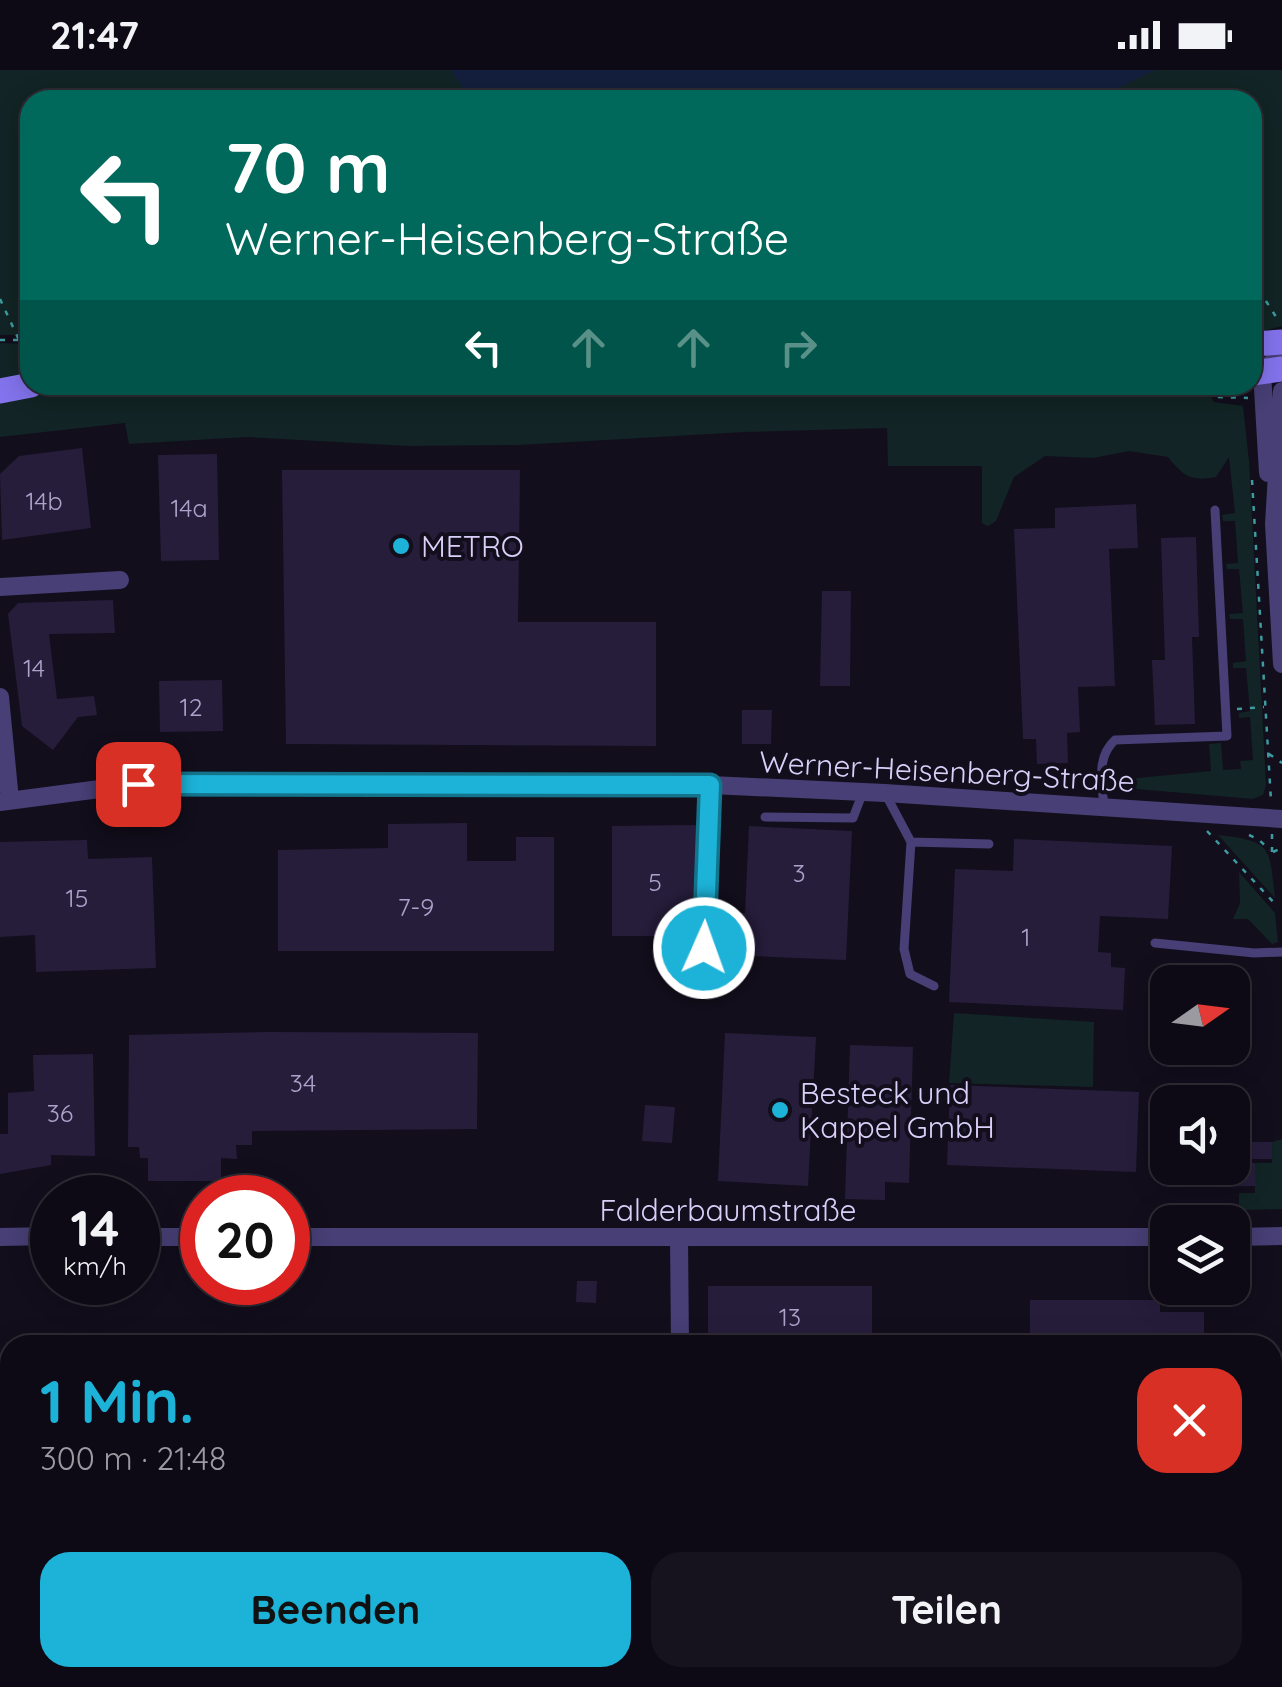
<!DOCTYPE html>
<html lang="de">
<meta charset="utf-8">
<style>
body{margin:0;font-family:Quicksand,sans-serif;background:#17131e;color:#f1f3f6;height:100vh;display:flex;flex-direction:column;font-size:38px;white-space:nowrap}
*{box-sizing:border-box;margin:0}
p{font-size:32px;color:#9b9aa0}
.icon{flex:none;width:55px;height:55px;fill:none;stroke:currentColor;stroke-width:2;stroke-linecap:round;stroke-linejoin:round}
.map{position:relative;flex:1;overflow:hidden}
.drawer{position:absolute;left:0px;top:1265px;width:1282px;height:352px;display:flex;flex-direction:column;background:#0e0a15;border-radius:30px 30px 0 0;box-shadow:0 5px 25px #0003,0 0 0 2px #2e2b34}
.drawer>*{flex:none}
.top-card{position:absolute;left:20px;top:20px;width:1242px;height:305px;border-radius:30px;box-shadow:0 5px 25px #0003,0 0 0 2px #2e2b34;background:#00695c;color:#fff;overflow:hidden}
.needle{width:65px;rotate:76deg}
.fabs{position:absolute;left:1150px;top:895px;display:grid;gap:20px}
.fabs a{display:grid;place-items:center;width:100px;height:100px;border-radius:20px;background:#0e0a15;box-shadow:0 5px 25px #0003,0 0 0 2px #2e2b34;font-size:50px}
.speed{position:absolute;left:30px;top:1105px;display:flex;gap:20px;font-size:50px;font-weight:700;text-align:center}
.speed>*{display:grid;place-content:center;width:130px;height:130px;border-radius:50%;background:#0e0a15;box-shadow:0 5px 25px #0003,0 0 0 2px #2e2b34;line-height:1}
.speed small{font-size:25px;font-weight:400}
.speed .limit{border:15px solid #d22;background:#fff;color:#111}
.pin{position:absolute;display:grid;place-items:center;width:85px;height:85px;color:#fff;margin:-42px;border-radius:20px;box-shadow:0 5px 15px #0006}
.me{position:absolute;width:110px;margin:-55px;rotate:2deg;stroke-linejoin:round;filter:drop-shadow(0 0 8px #0008)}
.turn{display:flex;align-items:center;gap:35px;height:210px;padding:0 40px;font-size:45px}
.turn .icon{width:130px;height:130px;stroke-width:2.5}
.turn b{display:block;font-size:70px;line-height:85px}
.lanes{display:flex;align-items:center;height:95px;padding:0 40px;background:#0003;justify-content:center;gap:50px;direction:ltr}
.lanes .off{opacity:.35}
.round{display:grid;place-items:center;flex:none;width:105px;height:105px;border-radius:30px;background:#17131e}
.overview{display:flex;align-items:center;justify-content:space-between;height:170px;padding:0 40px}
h1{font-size:60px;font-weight:700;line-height:75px;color:#1db2d8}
.primary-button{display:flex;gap:20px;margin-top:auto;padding:20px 40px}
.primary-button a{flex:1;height:115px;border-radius:30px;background:#1db2d8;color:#111;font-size:40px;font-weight:700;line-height:115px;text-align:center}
.primary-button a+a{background:#17131e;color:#f1f3f6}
.status{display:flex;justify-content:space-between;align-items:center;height:70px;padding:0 50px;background:#0e0a15;direction:ltr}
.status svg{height:28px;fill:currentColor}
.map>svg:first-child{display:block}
</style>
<div class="status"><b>21:47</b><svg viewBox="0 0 49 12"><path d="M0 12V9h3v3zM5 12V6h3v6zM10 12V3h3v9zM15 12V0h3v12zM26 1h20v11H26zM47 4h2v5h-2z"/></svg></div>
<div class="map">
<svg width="1282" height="1617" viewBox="0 0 1282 1617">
<rect width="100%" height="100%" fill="#120e1c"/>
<!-- green -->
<path fill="#122425" d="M0 0H1282V256L1253 264 1252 30H30V265H0Z
M0 273 30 274V306L0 311Z
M110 315H1092L1206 318 1214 332 1243 336 1249 391 1266 715 1263 725 1253 729 1113 717 1112 713 1117 710 1211 701 1209 674 1221 673 1223 700 1241 699 1240 691 1253 690 1250 647 1239 648V643L1250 641 1246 598H1233V593L1246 591 1243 549H1230L1229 544 1243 543 1239 499H1227L1226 494 1238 493 1235 451H1223L1222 445 1235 443 1229 387 1216 407C1191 412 1183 406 1168 387L1129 381 1093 388 1045 386 1014 407 996 451 988 456 982 453V396H888L887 358 745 362 519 375 408 376 247 367 129 374 125 353 0 367V331Z
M1218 765C1273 771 1269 777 1275 828Z
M1239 802 1275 843 1278 872 1272 874 1248 849H1233L1240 833Z
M954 943 1094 952 1093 1017 949 1013Z
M1282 1069V1139L1239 1140V1123H1255V1093H1272V1072Z"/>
<!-- water -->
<path fill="#131f3c" d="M451 0H1155L1114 20 1017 30H477L462 17Z"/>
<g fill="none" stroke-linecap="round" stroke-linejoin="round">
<!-- stream -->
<path stroke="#131f3c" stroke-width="5" d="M268 324 886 319 1017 322"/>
</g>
<!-- building -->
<path fill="#261d3b" d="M82 378 91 458 2 470 0 404 19 386Z
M217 384 219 490 161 491 158 385Z
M282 400H520L518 552H656V676L286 674Z
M1136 434 1138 478 1109 479 1115 616 1078 617 1080 662 1067 663 1068 693 1037 694 1036 669H1023L1014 459 1055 458V438Z
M1196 467 1199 567H1192L1195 654 1155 655 1152 590H1165L1161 468Z
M822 521H851L850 616H820Z
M113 530 115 563 49 564 57 629 94 626 97 645 78 647 53 680 22 656 8 544 18 533Z
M222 610 223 661 160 662 159 611Z
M742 640H772L771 674H742Z
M467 753V791H516V767H554V881H278V780L388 778V754Z
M697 755 695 866H612V756Z
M749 756 852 761 846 890 728 885 730 843H745Z
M1014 769 1172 776 1168 849 1100 846 1098 882 1111 883V897L1125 898 1123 940 949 932 955 799 1013 801Z
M87 770 88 789 152 787 156 898 36 902 35 865 0 867V772Z
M269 962 478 963 477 1059 252 1061V1075H236L237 1089 221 1088V1111H148V1088H140L139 1077H128L129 965Z
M725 963 816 967 808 1116 718 1111Z
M850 975 913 977 909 1113 885 1112V1130L845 1129Z
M93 984 95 1086 51 1085V1095L0 1104V1064H8V1023L34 1021 33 985Z
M950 1015 1139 1022 1136 1102 947 1095Z
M645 1035 675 1037 672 1073 642 1071Z
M1251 1072H1272V1089H1251Z
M1235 1093H1255L1256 1116 1196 1117V1098H1235Z
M577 1211H597L596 1233 576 1232Z
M708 1216H872V1275H708Z
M1030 1230H1160V1242H1204V1275H1030Z"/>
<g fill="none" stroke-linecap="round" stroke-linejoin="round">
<!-- path -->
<path stroke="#3c9ca0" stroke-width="2.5" stroke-dasharray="5 8" stroke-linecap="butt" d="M1252 209 1278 250
M0 229 19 270
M0 270H30
M1215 315 1217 327 1248 328
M1252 410 1271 731
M1237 639 1264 637
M1269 684 1282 693
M1207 761 1278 837
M1272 764V783
M1249 765 1258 769 1270 780
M1273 782 1282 778"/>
<!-- lane -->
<path stroke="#473f75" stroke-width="9" d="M886 725 911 772 904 879 910 904 934 916
M1104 737C1102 713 1096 687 1115 670L1227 666 1215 440
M765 747 853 748 863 722
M911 772 989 774
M1155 873 1254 883 1282 882
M677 877 703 878 710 715
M1272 1357H1282"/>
<!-- street -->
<path stroke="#473f75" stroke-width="18" d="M1282 321 1274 454 1282 594
M1268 403 1262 302 1282 283
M0 517 120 510
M0 627 10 730
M0 732 138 714H690L885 723 1282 749
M0 1167 52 1166
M138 1167H202
M288 1167H1168
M679 1167 680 1275
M1232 1167 1282 1166
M680 1608V1617"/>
<!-- secondary -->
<path stroke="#8373ec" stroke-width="25" d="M1252 274 1282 272
M1252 303 1282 299
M0 321 31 315"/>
</g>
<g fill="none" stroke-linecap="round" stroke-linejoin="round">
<defs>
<path id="route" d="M138 714 710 715 704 878"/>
</defs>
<!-- route casing -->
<use href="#route" stroke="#13748c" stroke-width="25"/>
<!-- route -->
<use href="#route" stroke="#1db2d8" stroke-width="18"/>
</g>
<!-- markers -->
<g fill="#1db2d8" stroke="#120e1c" stroke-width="4">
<circle cx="401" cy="476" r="10"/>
<circle cx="780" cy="1040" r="10"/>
</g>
<g text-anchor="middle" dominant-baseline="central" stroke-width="8" stroke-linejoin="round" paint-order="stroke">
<!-- number labels -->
<g font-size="25" fill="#aca3ca">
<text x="44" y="430">14b</text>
<text x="189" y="437">14a</text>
<text x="34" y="597">14</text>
<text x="191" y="636">12</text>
<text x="799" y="802">3</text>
<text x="655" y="811">5</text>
<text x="77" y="827">15</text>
<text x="416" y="836">7-9</text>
<text x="1026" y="866">1</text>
<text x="303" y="1012">34</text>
<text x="60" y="1042">36</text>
<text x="790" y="1246">13</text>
</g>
<!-- poi labels -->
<g font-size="30" fill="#d9d0f9" stroke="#120e1c" text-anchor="start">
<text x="421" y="476">METRO</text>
<text x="800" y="1023">Besteck und<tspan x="800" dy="34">Kappel GmbH</tspan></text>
</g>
<!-- street labels -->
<g font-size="30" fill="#d9d0f9" stroke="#120e1c">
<text transform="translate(947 701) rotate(3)">Werner-Heisenberg-Straße</text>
<text x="728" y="1140">Falderbaumstraße</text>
</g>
</g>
</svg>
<div class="fabs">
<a><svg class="needle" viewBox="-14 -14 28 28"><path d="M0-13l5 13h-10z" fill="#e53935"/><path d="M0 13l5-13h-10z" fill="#9b9aa0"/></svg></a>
<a><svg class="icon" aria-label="sound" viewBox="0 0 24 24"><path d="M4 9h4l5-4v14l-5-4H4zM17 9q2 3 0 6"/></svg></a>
<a><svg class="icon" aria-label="layers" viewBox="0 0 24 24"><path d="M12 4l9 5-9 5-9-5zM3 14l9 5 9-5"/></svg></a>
</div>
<div class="speed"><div>14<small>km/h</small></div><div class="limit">20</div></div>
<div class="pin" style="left:138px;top:714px;background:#d93025"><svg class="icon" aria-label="arrive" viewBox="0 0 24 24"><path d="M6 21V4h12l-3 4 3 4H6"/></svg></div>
<svg class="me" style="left:704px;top:878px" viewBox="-20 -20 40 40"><circle r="17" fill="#1db2d8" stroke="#fff" stroke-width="3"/><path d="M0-11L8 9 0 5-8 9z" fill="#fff"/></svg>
<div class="top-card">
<div class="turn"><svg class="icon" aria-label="left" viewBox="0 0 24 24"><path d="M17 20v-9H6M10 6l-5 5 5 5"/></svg><div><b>70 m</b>Werner-Heisenberg-Straße</div></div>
<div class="lanes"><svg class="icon" aria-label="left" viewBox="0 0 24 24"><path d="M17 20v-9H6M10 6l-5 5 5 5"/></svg><svg class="icon off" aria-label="ahead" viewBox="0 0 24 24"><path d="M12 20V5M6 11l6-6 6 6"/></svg><svg class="icon off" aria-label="ahead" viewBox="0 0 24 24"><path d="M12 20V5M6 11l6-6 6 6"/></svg><svg class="icon off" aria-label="right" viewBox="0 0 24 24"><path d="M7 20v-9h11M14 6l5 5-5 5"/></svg></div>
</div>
<section class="drawer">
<div class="overview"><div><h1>1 Min.</h1><p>300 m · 21:48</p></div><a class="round" style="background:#d93025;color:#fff"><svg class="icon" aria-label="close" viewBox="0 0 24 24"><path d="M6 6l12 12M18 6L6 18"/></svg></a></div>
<div class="primary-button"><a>Beenden</a><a>Teilen</a></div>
</section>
</div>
